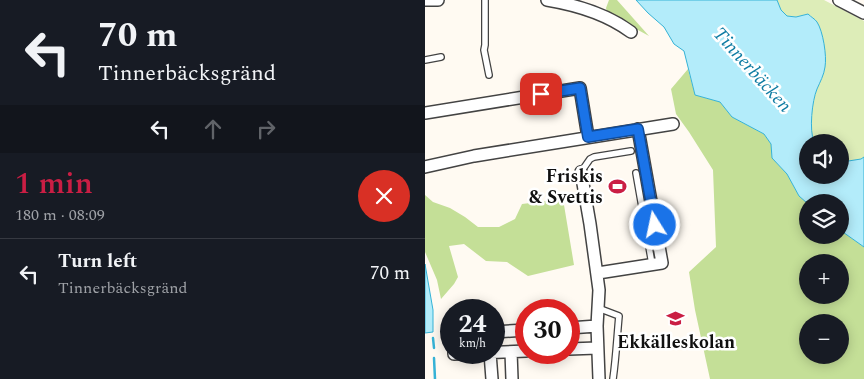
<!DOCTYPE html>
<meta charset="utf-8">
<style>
body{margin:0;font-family:Spectral,serif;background:#242831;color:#f1f3f6;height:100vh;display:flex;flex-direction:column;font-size:19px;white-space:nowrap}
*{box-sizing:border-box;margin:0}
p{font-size:16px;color:#9ea1a6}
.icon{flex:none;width:28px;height:28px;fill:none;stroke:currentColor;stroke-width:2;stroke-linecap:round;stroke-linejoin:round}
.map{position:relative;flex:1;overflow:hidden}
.panel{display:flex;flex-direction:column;background:#171b24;width:425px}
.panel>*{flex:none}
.top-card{background:#171b24;color:#f1f3f6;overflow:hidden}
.fabs{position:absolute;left:374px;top:134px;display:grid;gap:10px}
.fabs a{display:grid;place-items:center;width:50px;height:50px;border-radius:50%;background:#171b24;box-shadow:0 2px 12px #0003;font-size:25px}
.speed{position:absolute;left:15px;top:299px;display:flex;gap:10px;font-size:25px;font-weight:700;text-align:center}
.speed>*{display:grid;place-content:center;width:65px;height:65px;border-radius:50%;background:#171b24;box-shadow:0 2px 12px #0003;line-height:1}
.speed small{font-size:12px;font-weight:400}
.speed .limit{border:8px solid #d22;background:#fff;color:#111}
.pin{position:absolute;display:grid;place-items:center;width:42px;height:42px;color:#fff;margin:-21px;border-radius:10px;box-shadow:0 2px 8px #0006}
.me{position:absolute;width:55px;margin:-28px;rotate:350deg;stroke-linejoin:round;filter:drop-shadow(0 0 4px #0008)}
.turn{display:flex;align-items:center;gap:18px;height:105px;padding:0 15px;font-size:22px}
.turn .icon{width:65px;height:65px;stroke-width:2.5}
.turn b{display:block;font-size:35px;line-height:42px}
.lanes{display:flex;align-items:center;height:48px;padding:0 15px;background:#0003;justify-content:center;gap:25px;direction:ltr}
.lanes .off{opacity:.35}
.round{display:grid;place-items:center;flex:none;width:52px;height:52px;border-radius:26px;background:#242831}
.overview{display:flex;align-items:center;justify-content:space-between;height:85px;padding:0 15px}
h1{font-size:30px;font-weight:600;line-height:38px;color:#ca1e44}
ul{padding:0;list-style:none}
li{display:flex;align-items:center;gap:15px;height:70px;padding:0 15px;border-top:1px solid #363941}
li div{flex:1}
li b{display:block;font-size:19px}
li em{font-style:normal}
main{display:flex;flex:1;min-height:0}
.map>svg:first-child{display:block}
</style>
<main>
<section class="panel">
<div class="top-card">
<div class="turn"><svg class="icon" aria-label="left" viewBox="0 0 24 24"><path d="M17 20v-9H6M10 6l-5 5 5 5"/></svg><div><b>70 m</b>Tinnerbäcksgränd</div></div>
<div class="lanes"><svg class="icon" aria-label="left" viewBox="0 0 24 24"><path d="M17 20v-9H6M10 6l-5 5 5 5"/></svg><svg class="icon off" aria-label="ahead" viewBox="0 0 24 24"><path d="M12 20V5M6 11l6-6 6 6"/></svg><svg class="icon off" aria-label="right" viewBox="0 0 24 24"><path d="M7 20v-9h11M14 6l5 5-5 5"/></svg></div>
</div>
<div class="overview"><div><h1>1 min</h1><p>180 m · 08:09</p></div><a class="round" style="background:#d93025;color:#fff"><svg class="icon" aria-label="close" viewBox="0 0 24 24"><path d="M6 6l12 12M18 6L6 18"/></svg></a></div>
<ul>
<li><svg class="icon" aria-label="left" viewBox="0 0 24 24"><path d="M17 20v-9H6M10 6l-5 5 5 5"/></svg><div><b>Turn left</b><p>Tinnerbäcksgränd</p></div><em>70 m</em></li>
</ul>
</section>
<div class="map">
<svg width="439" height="379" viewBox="0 0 439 379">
<rect width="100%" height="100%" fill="#fffaf2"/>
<!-- green -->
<path fill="#ddedb8" d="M352 0H399L439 21V157L436 159 417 163 415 162V142H389C384 130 387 102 392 89 393 84 397 80 398 75 400 62 398 33 392 22 390 19 386 17 383 14L371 17 362 16 356 10Z"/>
<!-- forest -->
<path fill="#c4df97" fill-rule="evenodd" d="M184 0H192L224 36 182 13 181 8Z
M263 69 270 95 295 102 307 117 339 134 346 144 347 158 362 174 374 196 382 203V235H415V230L439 247V379H285L270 310 264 272 291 247 288 170 264 132 251 114 246 89ZM382 262H415V295H382ZM382 322H415V355H382Z
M0 195 8 202 25 208 40 217 53 227H74L90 219 97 204 138 199 149 265 103 276 82 262 61 261 39 244 24 246 33 277 29 284 16 299 12 280 0 252Z"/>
<!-- water -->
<path fill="#b3ecfa" stroke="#35b2d6" d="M211 0H352L356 10 362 16 371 17 383 14C386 17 390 19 392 22 398 31 402 56 400 67 399 75 395 82 392 89 387 101 384 130 389 142H382V175H415V162H417L436 159 439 157V247L415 230V202L382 203 374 196 362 174 347 158 346 144 339 134 307 117 295 102 270 95 259 51 249 44 239 27 223 13Z
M0 264 8 310V332L0 333Z"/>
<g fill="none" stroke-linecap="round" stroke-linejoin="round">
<!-- stream -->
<path stroke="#35b2d6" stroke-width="2.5" d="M8 338 9 348
M9 358 10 379"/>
<defs>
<path id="service" d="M60 0V45L59 50 64 75
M0 60 16 57
M156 172 165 159 169 157 206 151
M211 173 227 264
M173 308 194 316C192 337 191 358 188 379"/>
<path id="minor" d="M0 0H13
M122 0C152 5 182 14 206 32
M414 0 439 13
M0 113 155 88 163 137
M0 167 49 156 248 124
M156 172 165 224 174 290 172 326 174 379
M173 273 237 263 213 129
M144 328 172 326
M69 332 101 330
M144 349 172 348
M29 352V354L101 351
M86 352 87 379
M65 353 67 379"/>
</defs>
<!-- service casing -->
<use href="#service" stroke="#434343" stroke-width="8"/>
<!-- minor casing -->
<use href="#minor" stroke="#434343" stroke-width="14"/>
<!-- service -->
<use href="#service" stroke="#fff" stroke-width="5.5"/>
<!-- minor -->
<use href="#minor" stroke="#fff" stroke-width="11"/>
</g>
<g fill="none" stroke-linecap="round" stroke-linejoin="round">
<defs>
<path id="route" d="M116 94 155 88 163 137 213 129 230 225"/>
</defs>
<!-- route casing -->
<use href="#route" stroke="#114b97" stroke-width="12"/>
<!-- route -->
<use href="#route" stroke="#1a73e8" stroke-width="9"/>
</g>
<!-- icons -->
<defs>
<symbol id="stadium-bare" viewBox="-9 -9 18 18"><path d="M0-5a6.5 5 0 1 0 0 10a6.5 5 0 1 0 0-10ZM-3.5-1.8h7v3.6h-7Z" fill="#ca1e44" stroke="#fff" stroke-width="2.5" paint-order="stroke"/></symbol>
<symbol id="school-bare" viewBox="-9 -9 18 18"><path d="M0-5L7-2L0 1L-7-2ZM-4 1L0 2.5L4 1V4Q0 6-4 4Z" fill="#ca1e44" stroke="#fff" stroke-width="2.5" paint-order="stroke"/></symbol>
</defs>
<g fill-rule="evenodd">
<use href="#stadium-bare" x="180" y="174" width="25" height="25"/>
<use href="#school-bare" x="238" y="306" width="25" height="25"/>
</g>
<g text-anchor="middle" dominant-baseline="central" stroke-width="5" stroke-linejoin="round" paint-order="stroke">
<!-- poi labels -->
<g font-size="18" font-weight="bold" fill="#101010" stroke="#fff" text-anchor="end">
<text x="178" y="176">Friskis<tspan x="178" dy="21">&amp; Svettis</tspan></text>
<text x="251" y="342" text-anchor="middle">Ekkälleskolan</text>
</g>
<!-- water labels -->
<g font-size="19" font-style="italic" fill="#0f7ca3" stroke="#fff">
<text transform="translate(327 70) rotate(48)">Tinnerbäcken</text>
</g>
</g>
</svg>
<div class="fabs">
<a><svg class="icon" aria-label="sound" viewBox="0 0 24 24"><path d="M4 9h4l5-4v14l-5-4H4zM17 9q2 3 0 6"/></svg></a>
<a><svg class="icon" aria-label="layers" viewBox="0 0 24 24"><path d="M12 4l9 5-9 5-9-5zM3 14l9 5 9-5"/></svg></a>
<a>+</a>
<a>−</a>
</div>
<div class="speed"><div>24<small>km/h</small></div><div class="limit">30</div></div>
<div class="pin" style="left:116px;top:94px;background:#d93025"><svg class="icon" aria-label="arrive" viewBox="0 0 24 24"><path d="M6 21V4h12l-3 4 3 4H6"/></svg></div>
<svg class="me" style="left:230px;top:225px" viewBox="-20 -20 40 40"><circle r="17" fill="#1a73e8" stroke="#fff" stroke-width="3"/><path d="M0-11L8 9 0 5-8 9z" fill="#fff"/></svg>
</div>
</main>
